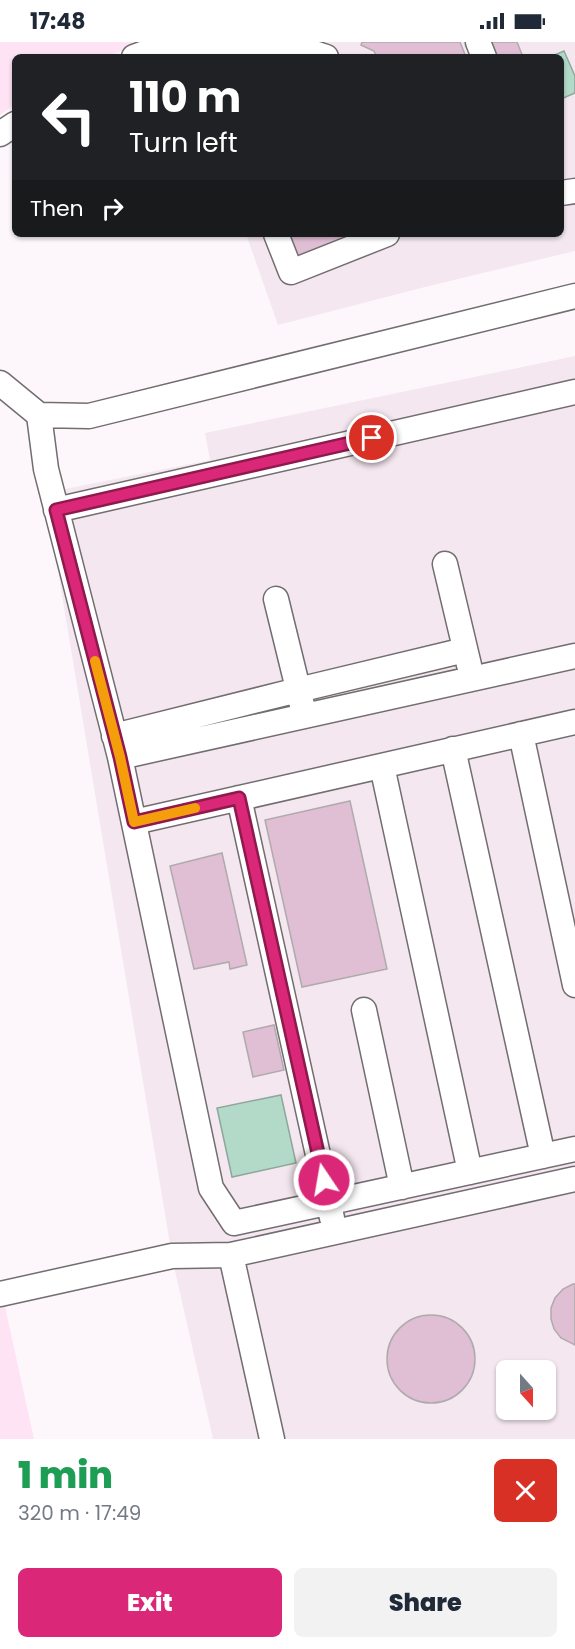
<!DOCTYPE html>
<meta charset="utf-8">
<style>
body{margin:0;font-family:Poppins,sans-serif;background:#f2f2f3;color:#1f2937;height:100vh;display:flex;flex-direction:column;font-size:22px;white-space:nowrap}
*{box-sizing:border-box;margin:0}
p{font-size:20px;color:#747a83}
.icon{flex:none;width:33px;height:33px;fill:none;stroke:currentColor;stroke-width:2;stroke-linecap:round;stroke-linejoin:round}
.map{position:relative;height:1397px;overflow:hidden}
.details{display:flex;flex-direction:column;background:#fff;flex:1}
.details>*{flex:none}
.banner{position:absolute;left:12px;top:12px;width:552px;height:183px;border-radius:9px;box-shadow:0 2px 4px #0004;background:#202124;color:#fff;overflow:hidden}
.needle{width:39px;rotate:159deg}
.controls{position:absolute;left:496px;top:1318px;display:grid;gap:12px}
.controls a{display:grid;place-items:center;width:60px;height:60px;border-radius:9px;background:#fff;box-shadow:0 2px 4px #0004;font-size:30px}
.pin{position:absolute;display:grid;place-items:center;width:51px;height:51px;color:#fff;margin:-26px;border:3px solid #fff;border-radius:50%;box-shadow:0 2px 6px #0007}
.me{position:absolute;width:66px;margin:-33px;rotate:348deg;stroke-linejoin:round;filter:drop-shadow(0 0 4px #0008)}
.turn{display:flex;align-items:center;gap:21px;height:126px;padding:0 18px;font-size:27px}
.turn .icon{width:78px;height:78px;stroke-width:2.5}
.turn b{display:block;font-size:42px;line-height:51px}
.then{display:flex;align-items:center;height:57px;padding:0 18px;background:#0003;gap:12px;font-size:22px}
.round{display:grid;place-items:center;flex:none;width:63px;height:63px;border-radius:9px;background:#f2f2f3}
.headline{display:flex;align-items:center;justify-content:space-between;height:102px;padding:0 18px}
h1{font-size:36px;font-weight:800;line-height:45px;color:#1e9e55}
.action{display:flex;gap:12px;margin-top:auto;padding:12px 18px}
.action a{flex:1;height:69px;border-radius:9px;background:#db2777;color:#fff;font-size:24px;font-weight:800;line-height:69px;text-align:center}
.action a+a{background:#f2f2f3;color:#1f2937}
.status{display:flex;justify-content:space-between;align-items:center;height:42px;padding:0 30px;background:#fff;direction:ltr}
.status svg{height:16px;fill:currentColor}
.map>svg:first-child{display:block}
</style>
<div class="status"><b>17:48</b><svg viewBox="0 0 49 12"><path d="M0 12V9h3v3zM5 12V6h3v6zM10 12V3h3v9zM15 12V0h3v12zM26 1h20v11H26zM47 4h2v5h-2z"/></svg></div>
<div class="map">
<svg width="575" height="1397" viewBox="0 0 575 1397">
<rect width="100%" height="100%" fill="#fdf7fb"/>
<!-- built -->
<path fill="#f4e7ef" fill-rule="evenodd" d="M224 0H575V209L425 245 278 283 246 192H561V15H225Z
M575 314V1397H213L173 1220 45 451 210 418 205 391ZM507 1329H546V1368H507Z"/>
<!-- green -->
<path fill="#fde3f4" d="M0 0H145L105 15H15V62L0 73Z
M4 1260 34 1397H0V1261Z"/>
<!-- water -->
<path fill="#b3dac8" stroke="#8da79b" stroke-width="1.5" d="M564 9 575 34V51L561 57V15H550Z
M281 1053 296 1121 232 1135 217 1066Z"/>
<!-- building -->
<path fill="#e0bfd5" stroke="#afaaad" stroke-width="1.5" d="M362 0H460L466 15H377L374 9 361 3Z
M488 0H517L523 15H494Z
M284 192H355L295 218Z
M350 759 387 927 302 945 265 778Z
M222 811 247 923 230 927 229 920 194 927 170 824Z
M274 983 284 1028 253 1035 243 990Z
M573 1242H575V1303L561 1296 554 1287 551 1277V1266L555 1256 563 1247Z
M387 1317a44 44 0 1 1 88 0a44 44 0 1 1-88 0Z"/>
<g fill="none" stroke-linecap="round" stroke-linejoin="round">
<defs>
<path id="minor" d="M478 0 484 15
M173 1 294 7 311 10 326 15
M134 15 174 0
M0 92 15 82
M561 151 575 149
M276 192 291 230 387 192
M0 341 39 373 89 374 575 254
M39 373 46 427 120 715 211 1146 234 1181 575 1107
M56 468 575 350
M445 522 469 623
M276 557 302 663
M521 692 575 943
M114 694 298 648 465 608
M453 707 543 1114
M120 715 575 614
M382 724 470 1130
M239 756 332 1176
M134 780 575 680
M364 968 402 1145
M231 1213 272 1397
M0 1252 172 1214 231 1213 575 1137"/>
</defs>
<!-- minor casing -->
<use href="#minor" stroke="#726d70" stroke-width="27"/>
<!-- minor -->
<use href="#minor" stroke="#fff" stroke-width="24"/>
</g>
<g fill="none" stroke-linecap="round" stroke-linejoin="round">
<defs>
<path id="route" d="M324 1138 239 756 134 780 120 715 56 468 372 396"/>
</defs>
<!-- route casing -->
<use href="#route" stroke="#8e194d" stroke-width="15"/>
<!-- route -->
<use href="#route" stroke="#db2777" stroke-width="10"/>
<!-- slow -->
<path stroke="#f59e0b" stroke-width="10" d="M95 619 120 715 134 780 195 766"/>
</g>
</svg>
<div class="controls">
<a><svg class="needle" viewBox="-14 -14 28 28"><path d="M0-13l5 13h-10z" fill="#e53935"/><path d="M0 13l5-13h-10z" fill="#747a83"/></svg></a>
</div>
<div class="pin" style="left:372px;top:396px;background:#d93025"><svg class="icon" aria-label="arrive" viewBox="0 0 24 24"><path d="M6 21V4h12l-3 4 3 4H6"/></svg></div>
<svg class="me" style="left:324px;top:1138px" viewBox="-20 -20 40 40"><circle r="17" fill="#db2777" stroke="#fff" stroke-width="3"/><path d="M0-11L8 9 0 5-8 9z" fill="#fff"/></svg>
<div class="banner">
<div class="turn"><svg class="icon" aria-label="left" viewBox="0 0 24 24"><path d="M17 20v-9H6M10 6l-5 5 5 5"/></svg><div><b>110 m</b>Turn left</div></div>
<div class="then">Then<svg class="icon" aria-label="right" viewBox="0 0 24 24"><path d="M7 20v-9h11M14 6l5 5-5 5"/></svg></div>
</div>
</div>
<section class="details">
<div class="headline"><div><h1>1 min</h1><p>320 m · 17:49</p></div><a class="round" style="background:#d93025;color:#fff"><svg class="icon" aria-label="close" viewBox="0 0 24 24"><path d="M6 6l12 12M18 6L6 18"/></svg></a></div>
<div class="action"><a>Exit</a><a>Share</a></div>
</section>
